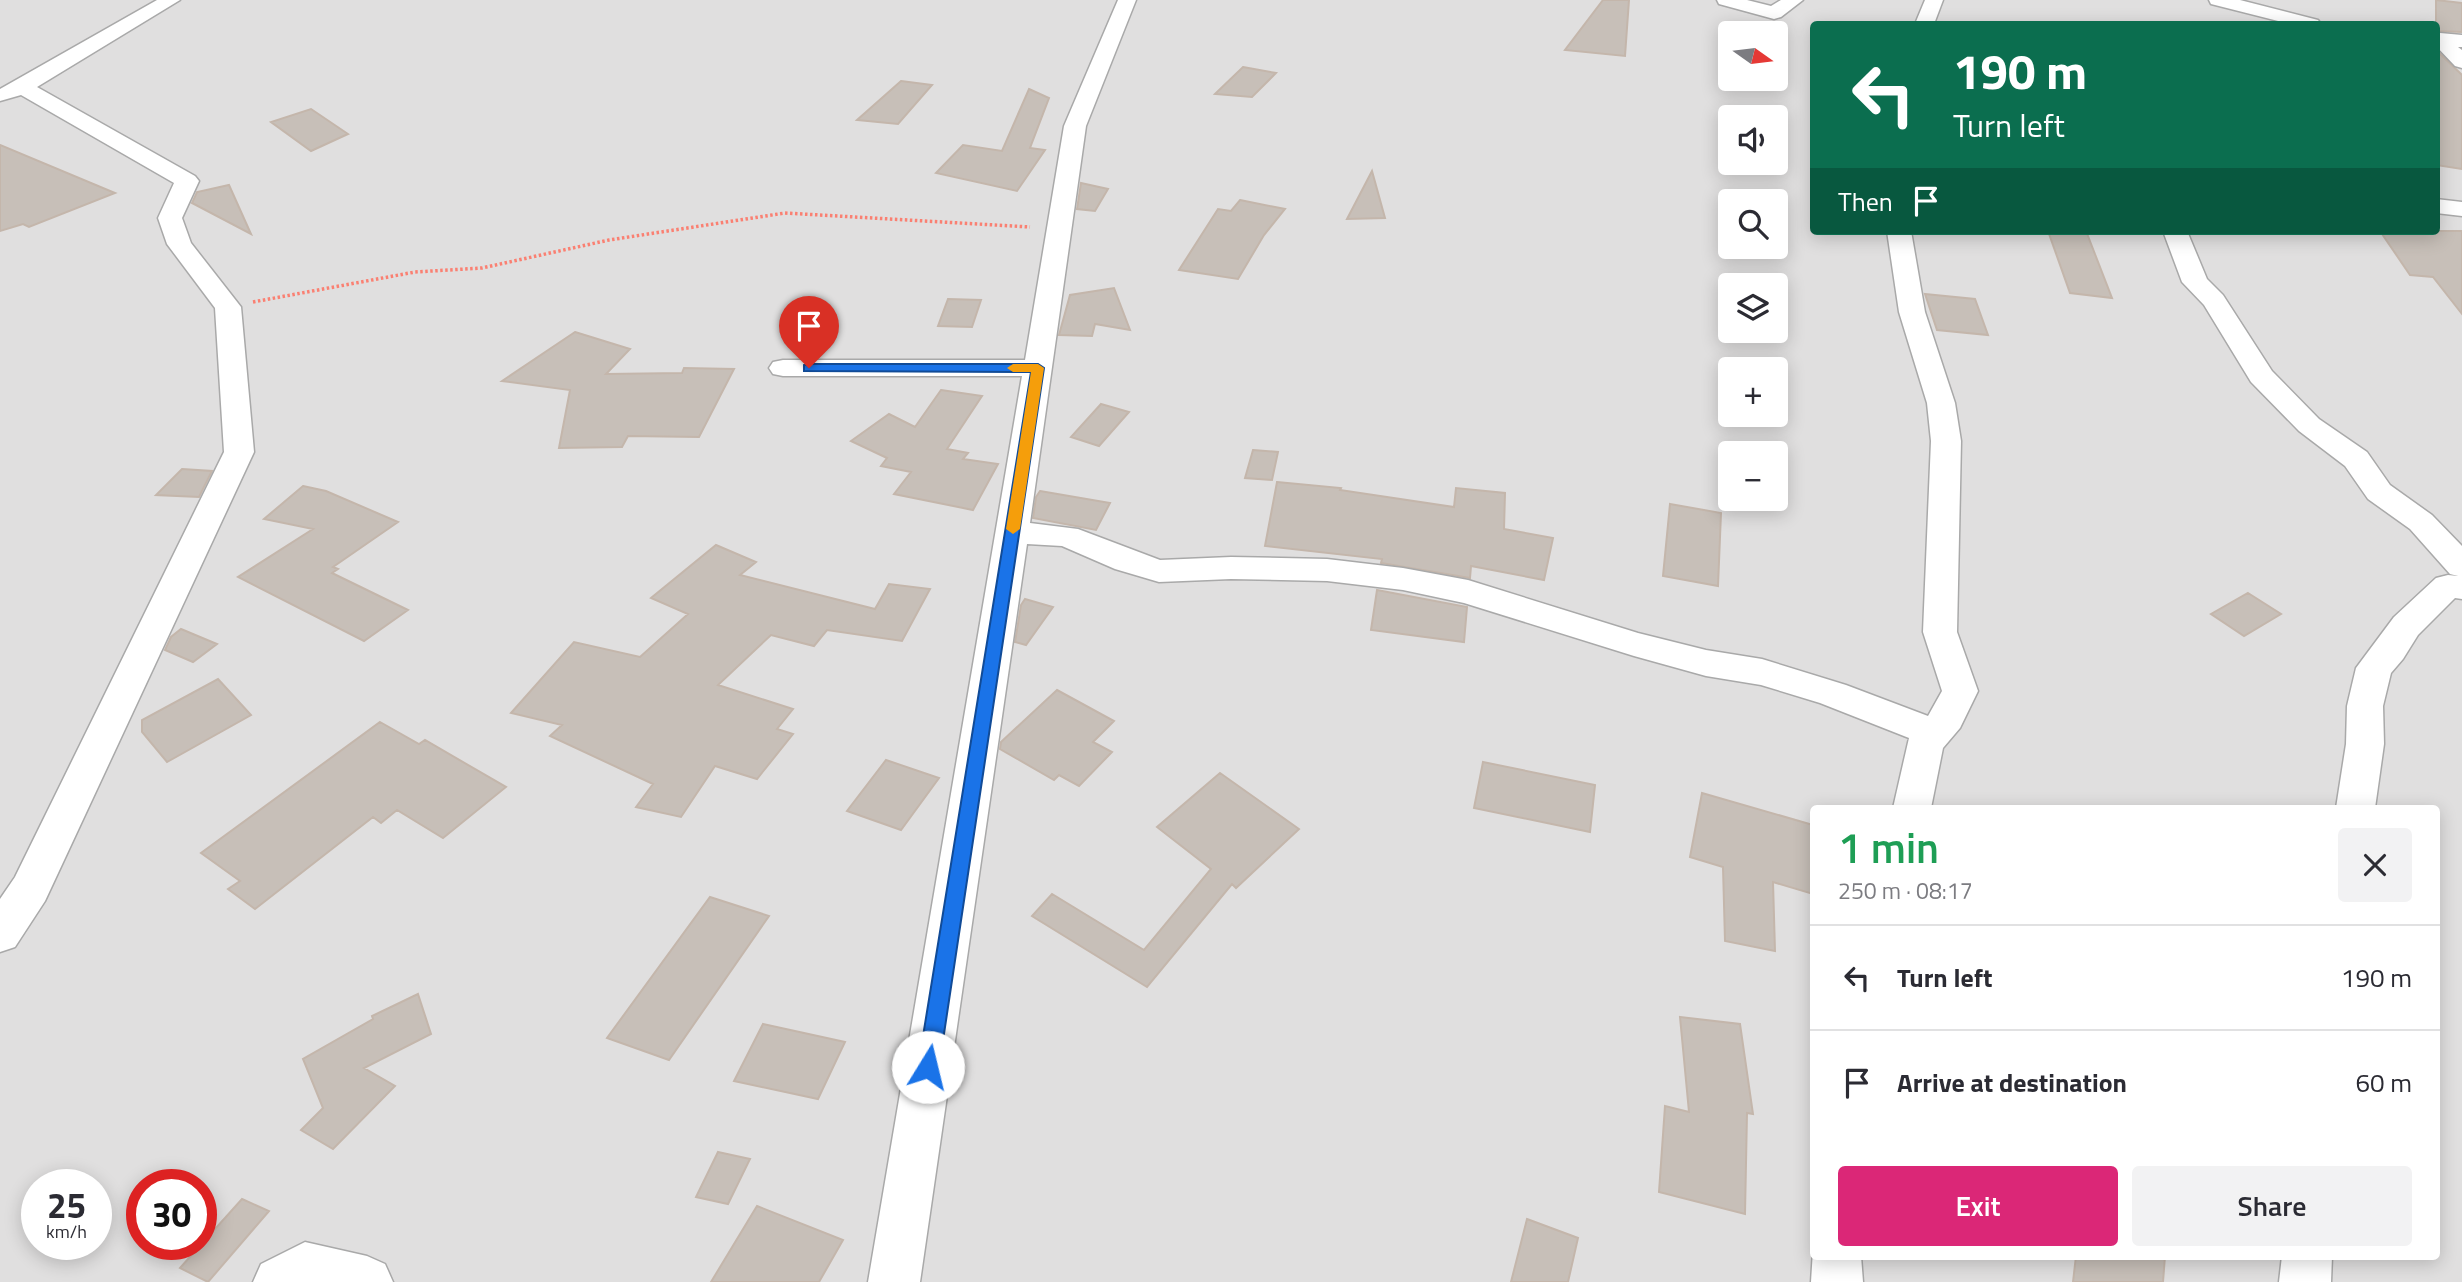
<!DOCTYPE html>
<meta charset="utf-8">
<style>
body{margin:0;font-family:"Titillium Web",sans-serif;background:#f2f2f3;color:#2b2b33;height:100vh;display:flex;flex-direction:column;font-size:26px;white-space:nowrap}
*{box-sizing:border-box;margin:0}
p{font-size:23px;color:#7c7c81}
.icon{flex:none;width:38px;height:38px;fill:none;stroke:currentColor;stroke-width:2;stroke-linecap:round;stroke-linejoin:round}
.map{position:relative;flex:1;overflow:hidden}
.side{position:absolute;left:1810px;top:805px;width:630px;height:455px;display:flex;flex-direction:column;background:#fff;border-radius:7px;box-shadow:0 4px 18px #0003}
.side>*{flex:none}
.top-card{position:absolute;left:1810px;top:21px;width:630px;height:214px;border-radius:7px;box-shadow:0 4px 18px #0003;background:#0b6e4f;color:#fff;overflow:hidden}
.needle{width:46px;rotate:104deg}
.tools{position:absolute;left:1718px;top:21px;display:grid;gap:14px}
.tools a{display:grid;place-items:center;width:70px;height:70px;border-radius:7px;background:#fff;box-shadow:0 4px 18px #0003;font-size:35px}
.speed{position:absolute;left:21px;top:1169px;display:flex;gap:14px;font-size:35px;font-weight:700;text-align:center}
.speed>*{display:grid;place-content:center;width:91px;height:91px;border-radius:50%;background:#fff;box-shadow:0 4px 18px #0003;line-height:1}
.speed small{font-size:18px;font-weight:400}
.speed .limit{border:10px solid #d22;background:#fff;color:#111}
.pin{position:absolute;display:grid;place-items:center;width:60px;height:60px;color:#fff;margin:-72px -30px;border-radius:50% 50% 50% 0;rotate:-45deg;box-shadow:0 0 7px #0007}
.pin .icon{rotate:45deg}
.me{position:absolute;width:77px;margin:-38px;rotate:9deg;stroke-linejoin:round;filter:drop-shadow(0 0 5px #0008)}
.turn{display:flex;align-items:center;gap:24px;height:147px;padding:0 28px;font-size:32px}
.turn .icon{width:91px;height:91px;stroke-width:2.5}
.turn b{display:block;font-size:49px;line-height:60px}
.then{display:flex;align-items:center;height:66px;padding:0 28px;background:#0003;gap:14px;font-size:26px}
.round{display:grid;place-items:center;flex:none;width:74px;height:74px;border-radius:7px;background:#f2f2f3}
.head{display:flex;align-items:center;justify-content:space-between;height:119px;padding:0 28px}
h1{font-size:42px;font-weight:600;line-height:52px;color:#1e9e55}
.button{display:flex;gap:14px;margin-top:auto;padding:14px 28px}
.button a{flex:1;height:80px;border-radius:7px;background:#db2777;color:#fff;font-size:28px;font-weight:600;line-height:80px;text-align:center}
.button a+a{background:#f2f2f3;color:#2b2b33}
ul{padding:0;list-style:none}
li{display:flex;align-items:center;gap:21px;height:105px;padding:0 28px;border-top:2px solid #e1e1e2}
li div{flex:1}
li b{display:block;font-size:26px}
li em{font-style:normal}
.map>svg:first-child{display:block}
</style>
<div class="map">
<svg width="2462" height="1282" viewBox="0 0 2462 1282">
<rect width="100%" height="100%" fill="#f2efe9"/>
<!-- residential -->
<path fill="#e0dfdf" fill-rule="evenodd" d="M0 0H2462V1282H0ZM1813 24H2436V231H1813ZM1731 33H1776V79H1731ZM1731 117H1776V163H1731ZM1731 201H1776V247H1731ZM1731 285H1776V331H1731ZM1731 369H1776V415H1731ZM1731 453H1776V499H1731ZM1813 808H2436V1256H1813ZM37 1185H96V1244H37ZM142 1185H201V1244H142Z"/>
<!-- building -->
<path fill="#c7bfb8" stroke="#c4b6ab" stroke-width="2" d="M1603 0H1629L1625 56 1565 50Z
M2436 0 2462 3V32L2436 31Z
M2436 50 2462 75V169L2436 165Z
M1243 67 1276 73 1252 97 1215 94Z
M901 81 932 85 898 124 857 120Z
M1029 89 1049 98 1030 148 1045 150 1017 191 936 173 963 145 1002 151Z
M311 109 348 134 311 151 271 122Z
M0 145 115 193 29 227 23 224 0 231Z
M1372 171 1385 218 1347 219Z
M1081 183 1108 189 1095 211 1077 209Z
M229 185 251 234 192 203 197 192Z
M1240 200 1285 209 1264 235 1238 279 1179 270 1218 209 1231 211Z
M2048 231H2086L2112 298 2070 293Z
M2380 231H2462V314L2433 277 2410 275Z
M1114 288 1130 330 1095 324 1092 336 1059 335 1070 295Z
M1925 294 1975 299 1988 335 1937 330Z
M948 299 981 300 972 327 938 326Z
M575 332 630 349 606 374 682 373 684 368 734 369 699 437 628 436 622 447 559 448 570 390 502 381Z
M941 390 982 396 947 449 968 453 963 459 998 464 973 510 894 494 911 472 881 466 887 458 851 441 889 414 915 427Z
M1101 404 1129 412 1099 446 1071 437Z
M1253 450 1278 452 1272 480 1245 478Z
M182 469 212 471 199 497 156 495Z
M1277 482 1341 488 1340 490 1454 507 1456 488 1505 493 1504 529 1553 538 1544 580 1471 566 1470 578 1381 563 1382 559 1265 546Z
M303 486 326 491 398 522 333 567 338 569 332 573 408 610 364 641 238 577 313 529 264 519Z
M1040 491 1110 503 1096 530 1033 518 1036 497Z
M1670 504 1721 513 1718 586 1663 576Z
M716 545 756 562 740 575 875 609 889 584 930 589 902 641 827 630 814 646 771 635 718 685 793 709 777 729 793 734 757 779 715 766 681 817 636 807 653 784 550 736 562 725 511 713 574 642 640 657 688 614 651 598Z
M1377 590 1467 607 1464 642 1371 630Z
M2248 593 2281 614 2244 636 2211 614Z
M1025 599 1053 607 1026 645 1015 642 1021 605Z
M181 629 217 644 193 662 165 650 171 637Z
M218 679 251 715 167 762 142 732V720Z
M1057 690 1114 721 1093 742 1112 752 1079 786 1059 775 1054 780 1000 749 1001 742Z
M380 722 419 744 425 740 506 787 443 838 397 810 381 823 373 817 255 909 228 889 240 881 201 853Z
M886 760 939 778 901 830 847 811Z
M1483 762 1595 785 1590 832 1474 808Z
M1220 773 1299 829 1236 888 1232 884 1147 987 1032 916 1052 894 1144 950 1211 869 1157 827Z
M1702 793 1813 825V894L1773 882 1775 951 1725 941 1723 867 1690 857Z
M710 897 769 916 669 1060 607 1038Z
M418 994 431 1034 364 1068 395 1086 333 1149 301 1130 323 1108 303 1059 373 1019 372 1016Z
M1680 1017 1740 1024 1753 1114 1747 1113 1745 1214 1659 1192 1665 1106 1689 1112Z
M763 1024 845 1042 818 1099 734 1081Z
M718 1152 750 1159 728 1204 696 1197Z
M242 1199 269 1211 208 1282 180 1268Z
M757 1206 843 1240 819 1282H711Z
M1527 1219 1578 1238 1568 1282H1511Z
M2076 1256H2165L2163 1282H2073Z"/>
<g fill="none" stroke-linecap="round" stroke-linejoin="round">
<defs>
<path id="street" d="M157 0H180L37 87 195 176 199 181 182 218 191 243 241 307 254 452 45 901 15 947 0 952V899L15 877 224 452 215 308 167 244 158 218 174 183 21 95 0 101V89Z
M1118 0H1136L1086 126 1030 523 1078 529 1160 560 1231 557 1327 559 1403 568 1468 580 1638 633 1706 650 1762 659 1846 685 1928 716 1942 691 1923 632 1931 441 1927 403 1899 312 1887 231H1911L1925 312 1955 403 1961 441 1957 632 1978 691 1960 728 1943 748 1931 808H1893L1909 738 1820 703 1761 685 1706 676 1634 656 1464 603 1403 590 1327 581 1231 579 1159 582 1115 569 1062 546 1027 544 920 1282H868L1022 376H783L773 374 769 368 773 362 783 360H1025L1064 126Z
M1717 0H1747L1771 6 1781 0H1803L1781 17 1774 19 1719 4Z
M1925 0H1943L1934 24H1915Z
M2209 0H2240L2318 20 2321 24H2290L2211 4Z
M2440 33 2462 35V47H2458L2462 50V68L2455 66 2436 46V34Z
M2436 199 2462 202V216L2436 213Z
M2163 231H2187L2207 279 2223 295 2272 371 2319 419 2367 452 2390 485 2432 515 2462 546V599L2455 598 2418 635 2403 659 2391 673 2383 706 2384 744 2375 808H2336L2346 744 2347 706 2356 668 2394 617 2436 578 2448 575 2458 576 2450 574 2410 529 2368 499 2345 466 2299 431 2251 382 2204 305 2182 282Z
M305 1242 367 1256 385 1264 393 1282H253L261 1264Z
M1813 1250V1256H1861L1863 1282H1811Z
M2282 1256H2332L2331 1282H2279Z"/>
</defs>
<!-- street casing -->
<use href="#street" stroke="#a9a9a9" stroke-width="3"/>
<!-- path -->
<path stroke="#fa8072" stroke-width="3.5" stroke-dasharray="2.5 2.5" stroke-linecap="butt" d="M253 302 415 272 482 268 609 240 785 213 1030 227"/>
<!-- street -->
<use href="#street" fill="#fff" fill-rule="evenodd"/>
</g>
<!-- route -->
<path fill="#1a73e8" stroke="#114b97" stroke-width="2" d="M809 364H1038L1044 368 939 1067 936 1074 928 1077 921 1074 918 1067 1031 372 804 371V365Z"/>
<!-- slow -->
<path fill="#f59e0b" d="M1038 364 1044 368 1020 529 1013 534 1006 529 1031 372H1013L1007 368 1013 364Z"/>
</svg>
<div class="tools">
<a><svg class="needle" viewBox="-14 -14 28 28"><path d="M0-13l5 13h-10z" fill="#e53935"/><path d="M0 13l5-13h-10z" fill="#7c7c81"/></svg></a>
<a><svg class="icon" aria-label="sound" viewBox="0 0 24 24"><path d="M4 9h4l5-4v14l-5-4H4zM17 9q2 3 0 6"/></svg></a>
<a><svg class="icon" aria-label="search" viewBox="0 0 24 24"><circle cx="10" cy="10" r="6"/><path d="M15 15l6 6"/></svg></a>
<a><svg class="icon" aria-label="layers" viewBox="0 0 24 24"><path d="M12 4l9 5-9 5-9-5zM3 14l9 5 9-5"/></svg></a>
<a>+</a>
<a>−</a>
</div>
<div class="speed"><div>25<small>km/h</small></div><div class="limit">30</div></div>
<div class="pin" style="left:809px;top:368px;background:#d93025"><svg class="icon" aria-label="arrive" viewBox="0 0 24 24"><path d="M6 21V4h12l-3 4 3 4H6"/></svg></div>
<svg class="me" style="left:928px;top:1067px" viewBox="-20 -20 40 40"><circle r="19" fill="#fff"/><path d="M0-13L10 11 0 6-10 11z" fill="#1a73e8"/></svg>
<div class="top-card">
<div class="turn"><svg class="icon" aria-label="left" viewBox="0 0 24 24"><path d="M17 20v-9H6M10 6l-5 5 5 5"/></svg><div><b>190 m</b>Turn left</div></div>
<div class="then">Then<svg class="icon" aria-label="arrive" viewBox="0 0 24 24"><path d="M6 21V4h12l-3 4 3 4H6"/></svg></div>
</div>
<section class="side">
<div class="head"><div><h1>1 min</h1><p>250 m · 08:17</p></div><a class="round"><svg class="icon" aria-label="close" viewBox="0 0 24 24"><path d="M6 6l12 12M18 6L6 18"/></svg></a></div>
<ul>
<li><svg class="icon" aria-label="left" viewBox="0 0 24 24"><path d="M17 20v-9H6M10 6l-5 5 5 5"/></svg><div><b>Turn left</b></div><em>190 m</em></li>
<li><svg class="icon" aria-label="arrive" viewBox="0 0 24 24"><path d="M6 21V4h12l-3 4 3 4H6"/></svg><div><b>Arrive at destination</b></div><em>60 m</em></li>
</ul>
<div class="button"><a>Exit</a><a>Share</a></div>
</section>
</div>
